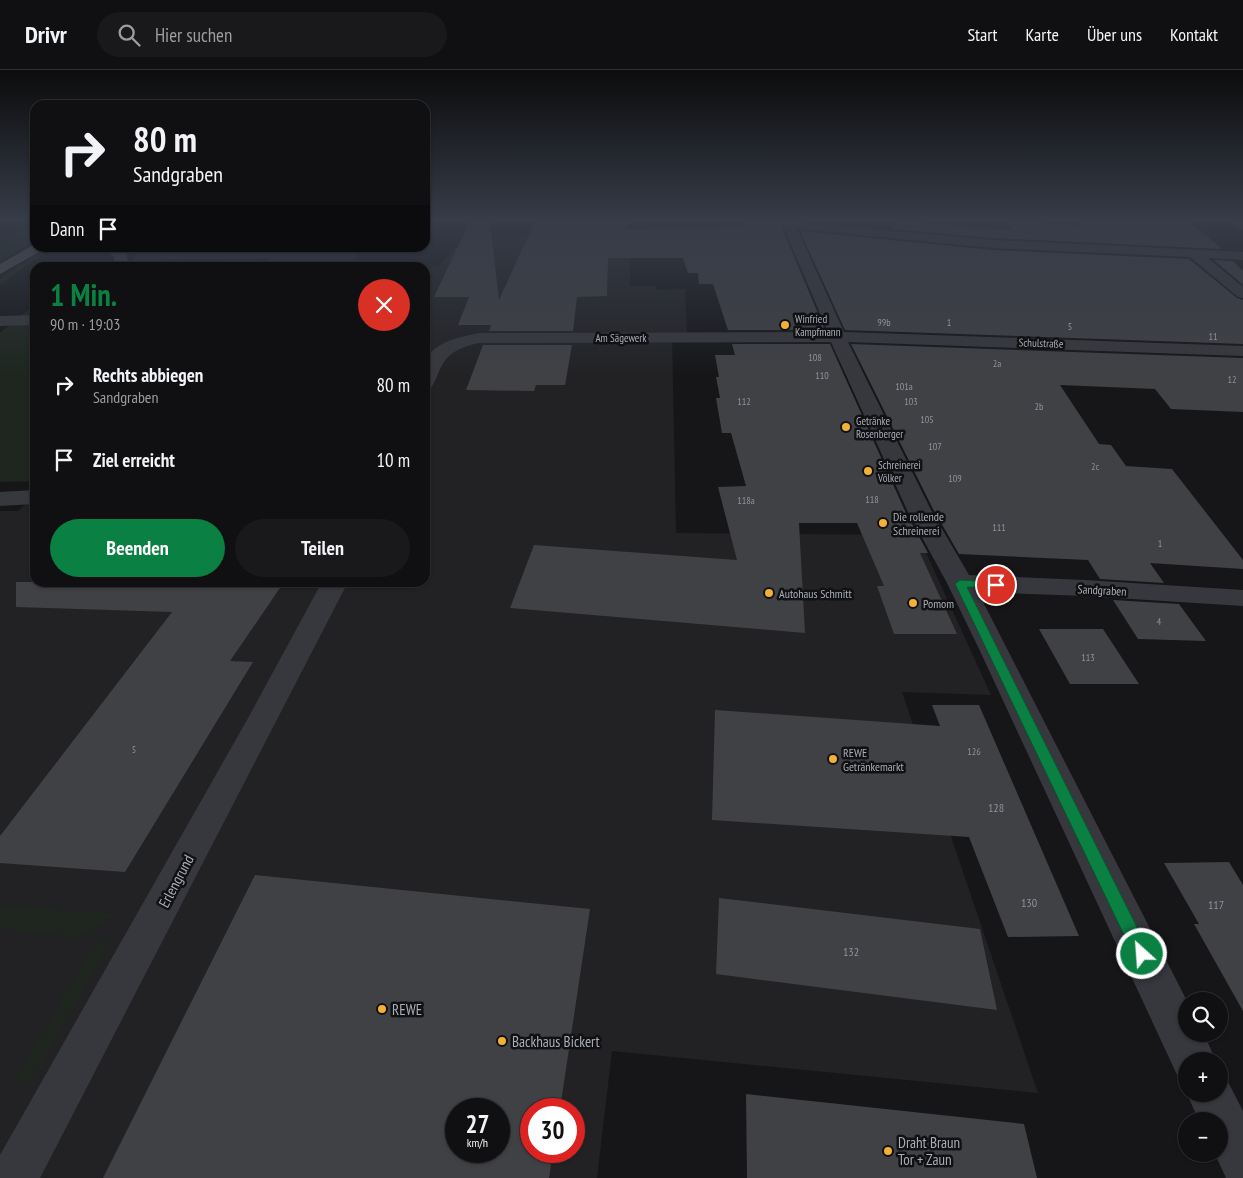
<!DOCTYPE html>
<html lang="de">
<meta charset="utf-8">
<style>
body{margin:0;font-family:"PT Sans Narrow",sans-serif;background:#19191b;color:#f1f3f6;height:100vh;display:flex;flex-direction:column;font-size:19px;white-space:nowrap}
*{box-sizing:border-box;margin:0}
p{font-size:16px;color:#9c9d9f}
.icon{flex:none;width:28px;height:28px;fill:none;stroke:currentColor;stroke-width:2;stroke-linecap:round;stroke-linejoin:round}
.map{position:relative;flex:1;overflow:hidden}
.panel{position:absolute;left:30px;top:192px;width:400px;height:325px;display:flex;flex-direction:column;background:#101012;border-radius:15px;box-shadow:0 1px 4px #0004,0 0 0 1px #303032}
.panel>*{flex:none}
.banner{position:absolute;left:30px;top:30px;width:400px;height:152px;border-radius:15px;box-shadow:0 1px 4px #0004,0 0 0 1px #303032;background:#101012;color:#f1f3f6;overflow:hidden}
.controls{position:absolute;left:1178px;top:922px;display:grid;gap:10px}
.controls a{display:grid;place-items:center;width:50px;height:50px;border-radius:50%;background:#101012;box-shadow:0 1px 4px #0004,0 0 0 1px #303032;font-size:25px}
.speed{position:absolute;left:445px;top:1028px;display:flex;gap:10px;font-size:25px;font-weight:700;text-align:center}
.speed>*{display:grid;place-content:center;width:65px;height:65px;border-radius:50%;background:#101012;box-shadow:0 1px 4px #0004,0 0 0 1px #303032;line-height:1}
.speed small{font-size:12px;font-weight:400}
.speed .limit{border:8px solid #d22;background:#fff;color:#111}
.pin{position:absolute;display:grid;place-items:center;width:42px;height:42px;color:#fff;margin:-21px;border:2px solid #fff;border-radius:50%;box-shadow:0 1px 5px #0007}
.me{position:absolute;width:55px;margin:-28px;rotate:334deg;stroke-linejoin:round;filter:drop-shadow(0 0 4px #0008)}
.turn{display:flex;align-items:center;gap:18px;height:105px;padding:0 20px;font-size:22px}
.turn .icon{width:65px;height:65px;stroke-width:2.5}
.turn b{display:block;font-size:35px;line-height:42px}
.then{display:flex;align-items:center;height:48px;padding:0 20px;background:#0003;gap:10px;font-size:19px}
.round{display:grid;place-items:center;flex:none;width:52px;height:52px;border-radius:26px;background:#19191b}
.head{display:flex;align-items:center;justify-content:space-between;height:85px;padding:0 20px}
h1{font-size:30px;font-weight:600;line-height:38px;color:#0b8043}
.cta{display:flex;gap:10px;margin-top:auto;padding:10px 20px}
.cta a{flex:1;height:58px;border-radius:30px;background:#0b8043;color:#fff;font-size:20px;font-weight:600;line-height:58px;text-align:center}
.cta a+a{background:#19191b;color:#f1f3f6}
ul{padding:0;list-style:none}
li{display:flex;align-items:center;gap:15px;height:75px;padding:0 20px}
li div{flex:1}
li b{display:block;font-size:19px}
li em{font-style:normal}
header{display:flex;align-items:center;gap:30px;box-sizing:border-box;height:70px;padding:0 25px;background:#101012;border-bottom:1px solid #303032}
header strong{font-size:24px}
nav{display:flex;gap:28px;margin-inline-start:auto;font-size:18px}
.search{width:350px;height:45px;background:#19191b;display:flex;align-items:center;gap:12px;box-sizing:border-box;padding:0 18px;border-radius:28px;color:#9c9d9f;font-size:19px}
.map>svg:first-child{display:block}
</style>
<header>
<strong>Drivr</strong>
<div class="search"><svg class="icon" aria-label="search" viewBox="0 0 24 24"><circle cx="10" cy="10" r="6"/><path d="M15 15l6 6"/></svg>Hier suchen</div>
<nav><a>Start</a><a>Karte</a><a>Über uns</a><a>Kontakt</a></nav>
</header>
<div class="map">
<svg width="1243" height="1108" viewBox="0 0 1243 1108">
<rect width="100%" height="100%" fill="#161618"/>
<!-- built -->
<path fill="#222225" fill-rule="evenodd" d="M467 166 610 167 630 188V216H656V220L685 219 687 263H672L676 463 918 465 991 625 902 622 1038 1023 612 981 597 1108H0V441H18L35 426V512H425V198L401 197 438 196ZM456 1039H499V1081H456ZM531 1039H574V1081H531Z
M140 178H364L348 196 326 198 260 197 269 188 132 191Z"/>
<!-- green -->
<path fill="#1e261f" d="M35 153V169L0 193V171Z
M48 178H53L25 196 0 215V209L4 205Z
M33 236H35V411L0 412V263Z
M0 835 118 844 79 867 0 859Z
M113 867 31 1012 15 1011 93 877Z"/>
<!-- building -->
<path fill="#404145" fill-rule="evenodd" d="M470 151H490L499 230 535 151H630L626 159 692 158 747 155V151H779L825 260H728L713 214H699L698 203H688L683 188H608L607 226 577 227 573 261H489L491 255H458L469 227H434Z
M898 151 1011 160 1010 151 1081 156 1083 151H1189L1222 179 993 168 892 159Z
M800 161 993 180 1189 189 1237 228 1243 230V274L845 260Z
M1214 190 1233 191 1243 201V215Z
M732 274H830L905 441 928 483H920L957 564H894L877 516H884L857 453H799L805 563 510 538 534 475 737 490 718 417 746 416 731 363H722L716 328H720L716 307H719L715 285H735Z
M851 274 1243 288V342L1171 339 1155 319 1060 315 1099 374 1111 375 1126 396 1172 399 1243 490V499L1150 493 1164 513 1100 509 1088 490 959 484 933 439Z
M483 275H572L565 315H536L534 321 466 320Z
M16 512H284L230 591 253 592 125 802 0 793V766L172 542 16 537Z
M1113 530 1179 534 1206 571 1138 569Z
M1039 559H1103L1139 614H1070Z
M932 635H979L1079 866 1008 867 969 767 712 750 715 640 940 656Z
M1229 792 1243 815V941L1194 854H1199L1164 793Z
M255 805 590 839 560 1039H531V1081H553L549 1108H103ZM456 1039H499V1081H456Z
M719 828 980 859 997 940 716 904Z
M746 1024 1024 1054 1037 1108H747Z"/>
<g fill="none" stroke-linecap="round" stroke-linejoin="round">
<!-- minor -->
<path fill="#37383d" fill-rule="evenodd" d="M781 151 993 170 1243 182V190L1208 188 1243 217V228L1238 227 1190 187 993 178 797 159 844 262 1243 276V286L848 272 931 440 969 505 1085 510 1243 520V536L1085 526 978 522 1187 931 1186 964H1204L1216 991H1186V1010L1178 1007 980 581 947 513 907 440 831 272 479 273C461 277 448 282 440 299 437 306 435 312 431 318L425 319C425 312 424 303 425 296 428 272 461 267 479 263L828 262Z
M1230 151H1243V160L1239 159Z
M104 178H118L126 182 128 192 124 198H109L114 191V187Z
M35 245V255L0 256V246Z
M35 420V434L0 436V422Z
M322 512H348L40 1108H0V1085L247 650Z
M1219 1005 1226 1008 1243 1041V1108H1226L1215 1084H1219V1051H1199L1187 1024H1219Z"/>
<!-- major -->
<path fill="#53555c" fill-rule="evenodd" d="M35 174V178H42L41 181 0 204V194Z"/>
</g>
<!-- sky -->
<linearGradient id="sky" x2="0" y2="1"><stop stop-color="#0c0c0d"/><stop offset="0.49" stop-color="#363c48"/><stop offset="1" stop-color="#363c48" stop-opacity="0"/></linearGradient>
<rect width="1243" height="306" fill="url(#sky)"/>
<!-- route -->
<path fill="#0b8043" stroke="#07532c" d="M960 510 996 512 1001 515 996 518 967 517 1148 879 1150 884 1148 890 1142 892 1136 890 955 514Z"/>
<!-- markers -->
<g fill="#f2b134" stroke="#111113" stroke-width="2">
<circle cx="785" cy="255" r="5"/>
<circle cx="846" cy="357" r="5"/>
<circle cx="868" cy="401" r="5"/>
<circle cx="883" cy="453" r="5"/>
<circle cx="769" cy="523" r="5"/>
<circle cx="913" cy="533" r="5"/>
<circle cx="833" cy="689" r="5"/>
<circle cx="382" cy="939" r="5"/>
<circle cx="502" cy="971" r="5"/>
<circle cx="888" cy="1081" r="5"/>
</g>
<g text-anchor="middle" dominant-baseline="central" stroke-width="5" stroke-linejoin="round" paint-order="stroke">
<!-- number labels -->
<g font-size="10" fill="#8e929b">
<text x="884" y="252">99b</text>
<text x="949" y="252">1</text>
<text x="1070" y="256">5</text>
<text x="1213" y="266">11</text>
<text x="815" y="287">108</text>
<text x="997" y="293">2a</text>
<text x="822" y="305">110</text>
<text x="1232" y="309">12</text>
<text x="904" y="316">101a</text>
<text x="744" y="331">112</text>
<text x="911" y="331">103</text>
<text x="1039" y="336">2b</text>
<text x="927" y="349">105</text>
<text x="935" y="376">107</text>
<text x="1095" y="396">2c</text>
<text x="955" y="408">109</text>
<text x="872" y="429">118</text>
<text x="746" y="430">118a</text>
<text x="999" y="457">111</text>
<text x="1160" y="473">1</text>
<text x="1159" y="551">4</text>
<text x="1088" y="587">113</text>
<text x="134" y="679">5</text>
<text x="974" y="681">126</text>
</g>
<!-- far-poi labels -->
<g font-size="11" fill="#a8adb8" stroke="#111113" text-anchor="start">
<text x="795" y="249">Winfried<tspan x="795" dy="13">Kampfmann</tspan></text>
<text x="856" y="351">Getränke<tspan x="856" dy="13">Rosenberger</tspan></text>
<text x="878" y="395">Schreinerei<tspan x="878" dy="13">Völker</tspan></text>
</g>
<!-- far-street labels -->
<g font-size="11" fill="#a8adb8" stroke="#111113">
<text x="621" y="268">Am Sägewerk</text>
<text transform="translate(1041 273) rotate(2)">Schulstraße</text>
</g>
<!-- poi labels -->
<g font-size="12" fill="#a8adb8" stroke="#111113" text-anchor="start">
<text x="893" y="446">Die rollende<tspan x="893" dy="14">Schreinerei</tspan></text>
<text x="779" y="523">Autohaus Schmitt</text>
<text x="923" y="533">Pomom</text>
<text x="843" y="682">REWE<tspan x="843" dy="14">Getränkemarkt</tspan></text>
</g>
<!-- street labels -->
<g font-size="12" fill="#a8adb8" stroke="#111113">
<text transform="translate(1102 520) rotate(3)">Sandgraben</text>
</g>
<!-- near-number labels -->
<g font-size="12" fill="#8e929b">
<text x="996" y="737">128</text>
<text x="1029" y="832">130</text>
<text x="1216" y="834">117</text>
<text x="851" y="881">132</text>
</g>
<!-- near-street labels -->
<g font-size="15" fill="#a8adb8" stroke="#111113">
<text transform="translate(176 811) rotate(-62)">Erlengrund</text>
</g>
<!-- near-poi labels -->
<g font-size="15" fill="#a8adb8" stroke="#111113" text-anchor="start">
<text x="392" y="939">REWE</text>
<text x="512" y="971">Backhaus Bickert</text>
<text x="898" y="1072">Draht Braun<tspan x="898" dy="17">Tor + Zaun</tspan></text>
</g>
</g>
</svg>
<div class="controls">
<a><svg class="icon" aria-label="search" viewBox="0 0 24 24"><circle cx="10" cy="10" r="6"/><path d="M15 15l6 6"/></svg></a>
<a>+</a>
<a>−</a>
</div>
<div class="speed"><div>27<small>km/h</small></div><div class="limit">30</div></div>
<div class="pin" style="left:996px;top:515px;background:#d93025"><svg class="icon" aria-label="arrive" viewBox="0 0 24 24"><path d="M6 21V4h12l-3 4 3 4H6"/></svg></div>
<svg class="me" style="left:1142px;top:884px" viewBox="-20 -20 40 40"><circle r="17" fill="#0b8043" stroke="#fff" stroke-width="3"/><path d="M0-11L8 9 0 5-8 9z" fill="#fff"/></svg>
<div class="banner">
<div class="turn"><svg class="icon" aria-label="right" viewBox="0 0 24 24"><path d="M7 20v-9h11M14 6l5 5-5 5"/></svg><div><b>80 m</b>Sandgraben</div></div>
<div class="then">Dann<svg class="icon" aria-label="arrive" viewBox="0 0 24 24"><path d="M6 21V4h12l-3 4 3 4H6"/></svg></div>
</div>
<section class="panel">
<div class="head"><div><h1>1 Min.</h1><p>90 m · 19:03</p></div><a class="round" style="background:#d93025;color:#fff"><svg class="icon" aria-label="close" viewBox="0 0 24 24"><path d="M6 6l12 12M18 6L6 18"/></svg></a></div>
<ul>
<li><svg class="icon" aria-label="right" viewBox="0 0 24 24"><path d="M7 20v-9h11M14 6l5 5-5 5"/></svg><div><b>Rechts abbiegen</b><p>Sandgraben</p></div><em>80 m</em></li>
<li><svg class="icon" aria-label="arrive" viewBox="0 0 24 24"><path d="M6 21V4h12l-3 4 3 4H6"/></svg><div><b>Ziel erreicht</b></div><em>10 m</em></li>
</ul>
<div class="cta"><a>Beenden</a><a>Teilen</a></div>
</section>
</div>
